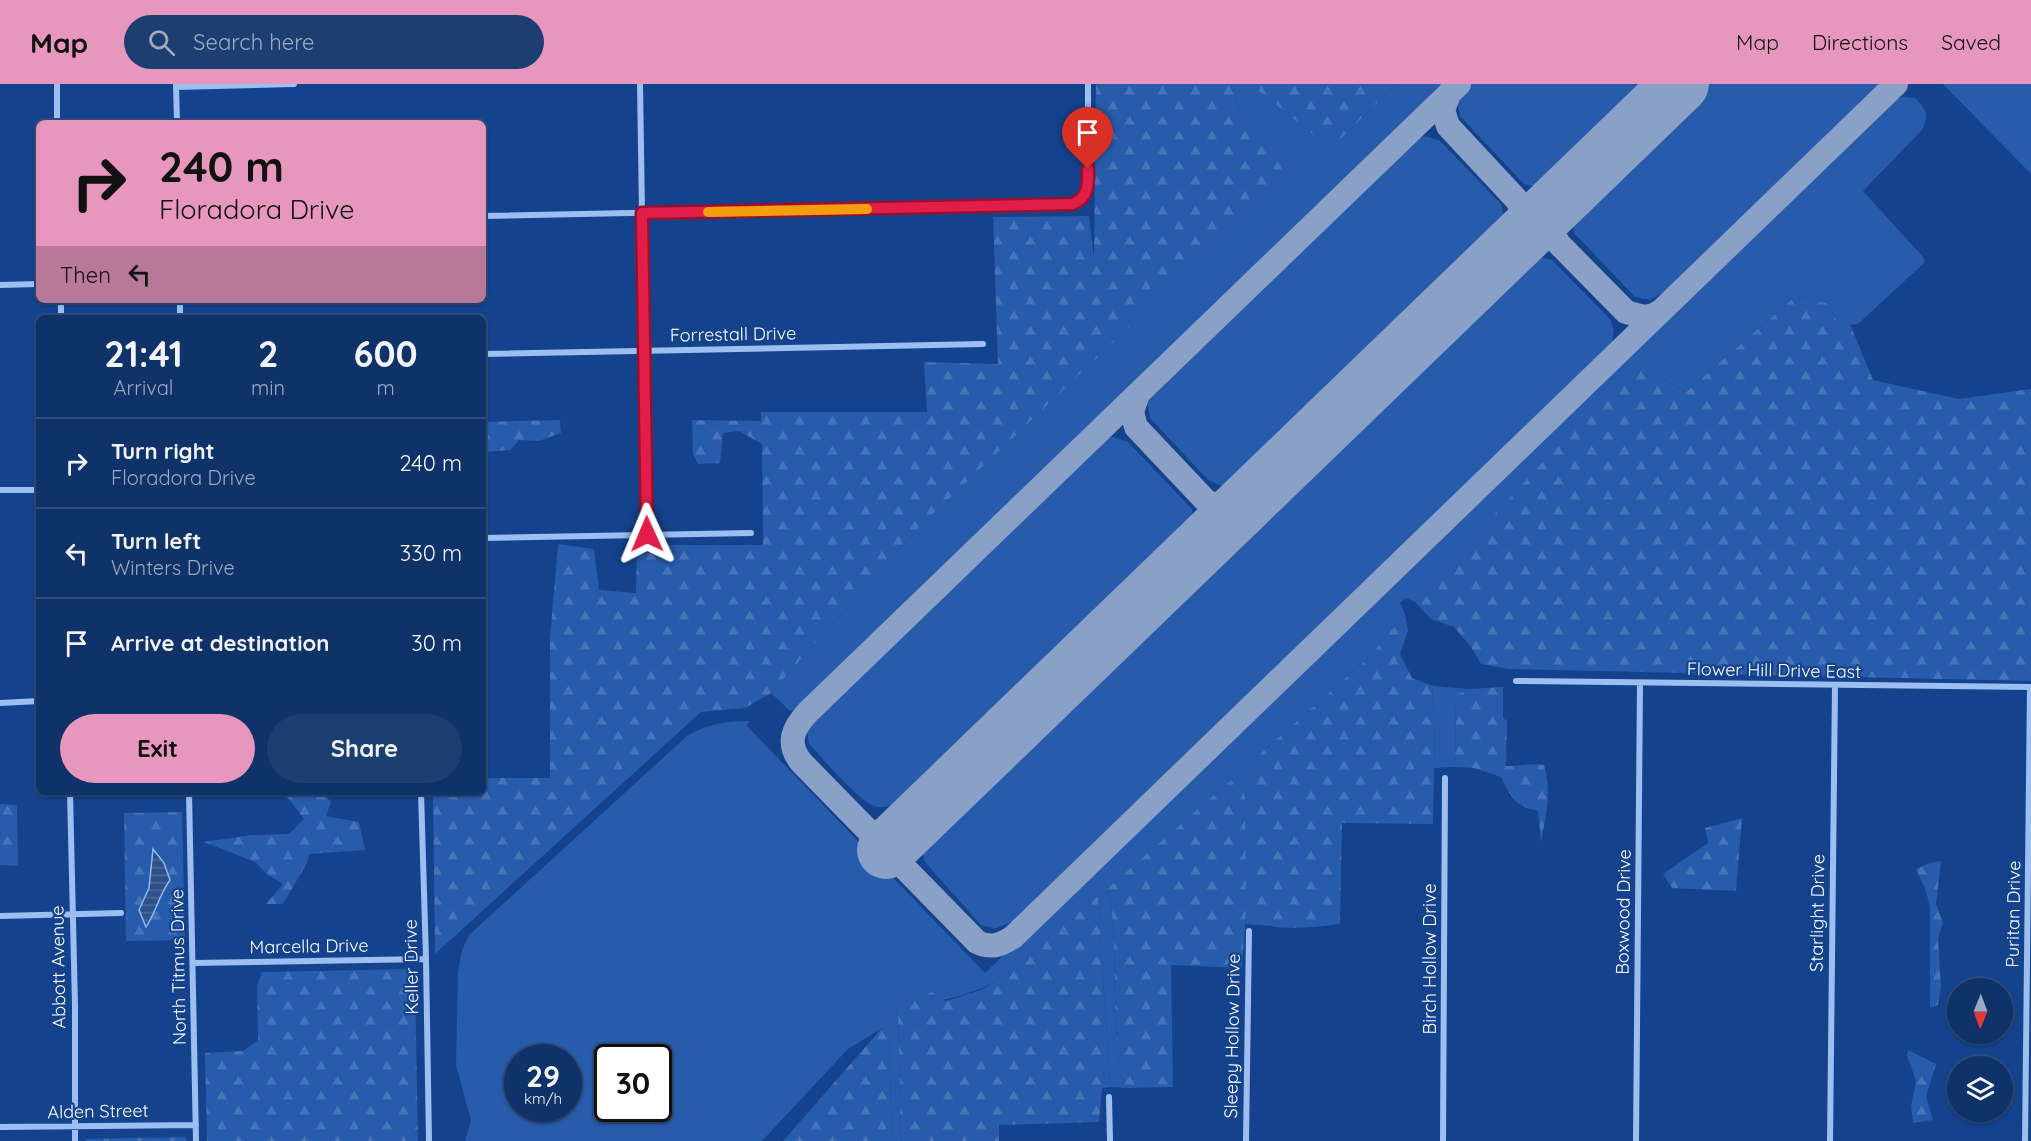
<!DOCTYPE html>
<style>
body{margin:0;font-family:Quicksand,sans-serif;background:#1d3e71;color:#f1f3f6;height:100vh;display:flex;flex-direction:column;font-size:22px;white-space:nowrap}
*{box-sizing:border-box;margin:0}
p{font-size:20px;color:#9baac0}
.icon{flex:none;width:33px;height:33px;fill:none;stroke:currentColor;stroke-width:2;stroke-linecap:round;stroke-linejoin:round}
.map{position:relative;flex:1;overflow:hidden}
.details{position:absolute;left:36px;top:231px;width:450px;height:480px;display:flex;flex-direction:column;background:#0f3269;border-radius:9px;box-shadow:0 2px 4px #0004,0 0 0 2px #2f4d7d}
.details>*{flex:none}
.hud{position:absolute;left:36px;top:36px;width:450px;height:183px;border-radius:9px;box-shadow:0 2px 4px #0004,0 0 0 2px #2f4d7d;background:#e797bd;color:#111;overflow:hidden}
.needle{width:39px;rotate:181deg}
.fabs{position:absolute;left:1947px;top:894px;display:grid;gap:12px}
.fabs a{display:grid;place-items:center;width:66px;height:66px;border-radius:50%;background:#0f3269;box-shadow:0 2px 4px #0004,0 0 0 2px #2f4d7d;font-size:30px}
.speed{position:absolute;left:504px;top:960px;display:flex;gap:12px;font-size:30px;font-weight:700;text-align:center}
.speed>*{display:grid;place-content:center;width:78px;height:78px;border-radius:50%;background:#0f3269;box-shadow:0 2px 4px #0004,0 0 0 2px #2f4d7d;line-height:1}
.speed small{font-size:15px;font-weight:400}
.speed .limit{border:3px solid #111;border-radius:9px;background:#fff;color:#111}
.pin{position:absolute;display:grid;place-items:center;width:51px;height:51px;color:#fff;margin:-62px -26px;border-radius:50% 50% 50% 0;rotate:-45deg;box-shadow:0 0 6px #0007}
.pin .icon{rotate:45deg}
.me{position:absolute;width:66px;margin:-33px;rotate:359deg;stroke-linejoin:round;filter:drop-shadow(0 0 4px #0008)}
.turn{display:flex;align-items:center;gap:21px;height:126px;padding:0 24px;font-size:27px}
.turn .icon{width:78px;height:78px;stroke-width:2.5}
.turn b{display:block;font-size:42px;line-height:51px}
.then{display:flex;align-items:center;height:57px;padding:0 24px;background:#0003;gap:12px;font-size:22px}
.eta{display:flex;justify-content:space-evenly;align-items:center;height:102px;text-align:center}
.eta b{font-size:36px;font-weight:700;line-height:42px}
.action{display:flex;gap:12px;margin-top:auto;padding:12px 24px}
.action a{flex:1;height:69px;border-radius:36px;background:#e797bd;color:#111;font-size:24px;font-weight:700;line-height:69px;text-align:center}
.action a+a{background:#1d3e71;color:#f1f3f6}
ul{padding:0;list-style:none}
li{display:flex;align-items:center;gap:18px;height:90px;padding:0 24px;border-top:2px solid #2f4d7d}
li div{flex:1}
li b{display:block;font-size:22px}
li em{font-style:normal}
header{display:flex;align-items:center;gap:36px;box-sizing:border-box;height:84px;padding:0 30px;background:#e797bd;color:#111}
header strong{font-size:28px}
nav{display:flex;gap:33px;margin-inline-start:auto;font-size:21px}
.search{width:420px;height:54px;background:#1d3e71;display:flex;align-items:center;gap:15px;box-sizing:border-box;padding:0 21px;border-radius:33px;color:#9baac0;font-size:22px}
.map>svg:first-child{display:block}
</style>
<header>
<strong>Map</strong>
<div class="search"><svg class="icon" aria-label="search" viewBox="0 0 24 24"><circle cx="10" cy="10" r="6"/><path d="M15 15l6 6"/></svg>Search here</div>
<nav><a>Map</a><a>Directions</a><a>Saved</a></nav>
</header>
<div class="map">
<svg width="2031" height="1057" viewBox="0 0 2031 1057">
<defs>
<pattern id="forest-firs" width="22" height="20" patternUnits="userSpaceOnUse" patternTransform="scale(1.5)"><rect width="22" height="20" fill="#275bab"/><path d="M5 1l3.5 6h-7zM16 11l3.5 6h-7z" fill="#4774b8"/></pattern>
<pattern id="water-rules" width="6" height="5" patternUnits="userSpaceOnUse" patternTransform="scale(1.5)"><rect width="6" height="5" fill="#2f5187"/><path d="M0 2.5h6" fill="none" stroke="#4e6b99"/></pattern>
</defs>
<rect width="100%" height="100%" fill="#14428c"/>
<!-- grass -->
<path fill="#275bab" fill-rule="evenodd" d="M1396 0H1444L798 624 790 627 771 609 918 444 1241 28 1234 12 1242 3H1254L1312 50 1342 54Z
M1470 0H1649L1550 97 1533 102 1524 100 1460 32C1456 17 1459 11 1470 0Z
M1707 0H1882L1666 207 1650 216 1635 213 1574 149 1573 136 1580 123Z
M1943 0H2031V90Z
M1903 13 1915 14C1926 26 1930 30 1922 46L1863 107 1924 174V179L1858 240 1839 242 1829 220 1806 213 1791 216 1686 308 1640 282 1415 518 1406 514 1400 519 1405 530 1370 572 1253 676 1261 833 1270 842 1245 840 1246 827 1148 770 1108 804C1110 816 1112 829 1113 841 1116 870 1112 987 1127 1004L1110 1003 1098 813 995 898C964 914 931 919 896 923L898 932 901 1057H892L889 955 882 944 848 965 762 1057H465L471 1037 456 981 458 888 462 866 469 851 687 652C707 640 726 637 749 637L747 642 985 889 1381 506 1386 507 1393 501 1392 495 1892 15ZM518 974H568V1024H518ZM608 974H658V1024H608Z
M1426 52 1440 57 1501 120 1504 132 1499 145 1239 397 1222 402 1208 396 1150 334 1147 316 1152 306 1411 56Z
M1537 172 1552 176 1610 235 1614 246 1612 258 1013 837 995 845 981 841 924 777 923 761 932 747 1522 179Z
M1113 353 1128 358 1192 425 1193 435 1185 447 910 716C900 719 889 724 878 723 862 722 822 673 809 660L807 648 811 635 1099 357Z
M1433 602 1468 605 1456 611 1455 683 1434 684 1435 630 1432 617Z"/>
<!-- forest -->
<path fill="url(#forest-firs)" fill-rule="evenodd" d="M1096 0H1396L1342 54 1326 57 1312 50 1254 3H1242L1234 12 1241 28 1280 81 1283 89 1282 98 918 444 771 609 745 624 701 628 435 870 433 708H483V694H550V554L558 460 594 465 599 506 636 509 637 461H763L762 360 739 347 723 349 720 379 698 380 693 370 692 336 761 337V328H927L924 278 998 280 993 133 1089 132 1094 175Z
M1806 213 1829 220 1839 242 1850 240 1873 296 1959 315 2031 305V597L1509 585 1481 580 1471 563 1454 543 1431 535 1415 518 1627 285 1640 282 1686 308 1791 216Z
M560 336 561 349 539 357 519 356 510 366 483 368V338Z
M1405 530 1408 547 1400 570 1412 594 1433 602 1432 617 1435 630 1433 740 1342 739 1340 840C1327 842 1281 847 1269 841 1260 836 1259 826 1256 817L1253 676 1370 572Z
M1503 603V634L1507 637 1506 682C1519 682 1530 679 1544 681 1552 711 1546 730 1541 759L1538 727C1515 723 1511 713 1501 693L1474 684 1455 683 1456 611 1468 605Z
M1237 691 1242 698 1245 715 1246 827 1242 884 1171 881 1173 1003 1127 1004C1112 988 1116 870 1113 841 1112 829 1110 816 1108 804Z
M279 708H322L331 718 326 732 359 738 365 766 309 770 307 779 283 820H266L283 800 268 791 255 778 204 758 251 751 289 750 304 735 288 714Z
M0 720 17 721 18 782 0 781Z
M182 728 185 856 126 857 124 729ZM170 796 161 808 155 828 140 826 149 804Z
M1742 734 1736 807 1672 804 1663 790 1708 759 1705 744Z
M1941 777 1936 820 1943 839 1938 854 1941 903 1938 921 1930 924V823L1926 807 1916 785 1929 779Z
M1098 812 1110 1003 1102 1004 1099 1038 999 1041V1057H901L898 932 896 923 932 908 946 917 981 906 995 898Z
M410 885 414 887 415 895 418 1057H207L205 969 243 967 258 956 257 902 262 888Z
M882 944 889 955 892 1057H783Z
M1908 966 1936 980 1926 1012 1933 1036 1913 1039 1911 1022 1916 997 1907 971Z
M186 1053V1057H86V1055Z"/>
<!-- water -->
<path fill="url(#water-rules)" stroke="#8fb8f3" stroke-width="1.5" d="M153 765 164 779 170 796C159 811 156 828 146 843L139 826 149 804Z"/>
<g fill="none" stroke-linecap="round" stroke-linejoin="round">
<!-- taxiway -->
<path stroke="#8aa0c6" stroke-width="24" d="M1459 0 808 628C793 644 786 659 801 678L977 858C991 865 1001 861 1013 853L1896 0
M1450 8 1443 26 1448 42 1516 115C1527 129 1524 141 1518 156
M1559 117C1552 133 1549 144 1559 160L1626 228 1644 233 1654 231 1661 227
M1138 310 1132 328 1136 343 1205 416C1219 426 1232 425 1247 418
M1205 459C1213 444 1217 430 1205 416"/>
<!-- runway -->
<path stroke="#8aa0c6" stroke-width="58" d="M886 766 1680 0"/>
<!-- minor -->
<path stroke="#9dbef0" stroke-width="6" d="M57 0V39
M640 0 647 450
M176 1 177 39
M176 3 294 0
M483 132 1073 120 1080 117 1088 106V0
M0 201 39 200
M61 216V234
M180 216V234
M483 270 983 260
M0 406H39
M483 454 751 449
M1516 597 2031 603
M0 619 39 617
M70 708 75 922V1057
M189 708 196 1057
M421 708 426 875 429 1057
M0 832 121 829
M193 879 426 875
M1109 1013 1110 1057
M0 1043 196 1041
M1246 1057 1249 847
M1443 1057 1445 694
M1636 1057 1640 599
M1830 1057 1835 602
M2025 1057 2030 603"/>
</g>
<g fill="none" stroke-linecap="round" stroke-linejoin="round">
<defs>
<path id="route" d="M647 450 642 129 1072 120C1089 114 1088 101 1088 85"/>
</defs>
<!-- route casing -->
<use href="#route" stroke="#92132f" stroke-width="15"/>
<!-- route -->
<use href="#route" stroke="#e11d48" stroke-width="10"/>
<!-- slow -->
<path stroke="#f59e0b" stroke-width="10" d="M708 128 867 125"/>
</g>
<g text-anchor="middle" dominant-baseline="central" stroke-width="4.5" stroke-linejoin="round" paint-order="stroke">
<!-- street labels -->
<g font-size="18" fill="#fff" stroke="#14428c">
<text transform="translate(733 250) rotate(-1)">Forrestall Drive</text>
<text transform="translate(1774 586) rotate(1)">Flower Hill Drive East</text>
<text transform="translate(1623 828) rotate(-89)">Boxwood Drive</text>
<text transform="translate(1817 829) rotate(-89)">Starlight Drive</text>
<text transform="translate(2013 830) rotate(-89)">Puritan Drive</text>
<text transform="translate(309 862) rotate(-1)">Marcella Drive</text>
<text transform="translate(1429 875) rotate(-90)">Birch Hollow Drive</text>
<text transform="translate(58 883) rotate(-91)">Abbott Avenue</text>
<text transform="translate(178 883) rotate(-91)">North Titmus Drive</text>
<text transform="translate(411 883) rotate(-91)">Keller Drive</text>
<text transform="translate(1232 952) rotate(-89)">Sleepy Hollow Drive</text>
<text transform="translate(98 1027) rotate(-1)">Alden Street</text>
</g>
</g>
</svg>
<div class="fabs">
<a><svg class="needle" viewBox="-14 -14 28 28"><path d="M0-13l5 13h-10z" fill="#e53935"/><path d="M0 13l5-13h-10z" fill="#9baac0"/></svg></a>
<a><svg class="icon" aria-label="layers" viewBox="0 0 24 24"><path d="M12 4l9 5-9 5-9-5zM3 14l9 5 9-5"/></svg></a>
</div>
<div class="speed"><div>29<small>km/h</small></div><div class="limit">30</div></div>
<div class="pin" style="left:1088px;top:85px;background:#d93025"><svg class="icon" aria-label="arrive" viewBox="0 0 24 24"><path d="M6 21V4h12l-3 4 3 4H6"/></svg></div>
<svg class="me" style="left:647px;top:450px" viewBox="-20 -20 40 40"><path d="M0-17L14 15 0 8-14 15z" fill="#e11d48" stroke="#fff" stroke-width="4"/></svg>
<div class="hud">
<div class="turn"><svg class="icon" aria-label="right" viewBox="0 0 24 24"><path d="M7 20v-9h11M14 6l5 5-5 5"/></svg><div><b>240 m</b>Floradora Drive</div></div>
<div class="then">Then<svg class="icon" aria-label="left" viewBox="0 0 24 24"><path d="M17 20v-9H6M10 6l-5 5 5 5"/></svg></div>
</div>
<section class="details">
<div class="eta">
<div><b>21:41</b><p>Arrival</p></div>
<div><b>2</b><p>min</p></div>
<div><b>600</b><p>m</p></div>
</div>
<ul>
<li><svg class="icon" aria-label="right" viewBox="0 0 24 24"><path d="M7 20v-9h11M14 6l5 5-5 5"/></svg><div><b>Turn right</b><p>Floradora Drive</p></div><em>240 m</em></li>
<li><svg class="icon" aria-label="left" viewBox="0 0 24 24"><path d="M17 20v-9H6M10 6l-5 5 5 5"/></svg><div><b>Turn left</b><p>Winters Drive</p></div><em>330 m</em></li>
<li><svg class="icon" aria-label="arrive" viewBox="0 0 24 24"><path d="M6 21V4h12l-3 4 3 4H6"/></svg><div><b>Arrive at destination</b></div><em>30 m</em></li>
</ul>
<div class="action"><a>Exit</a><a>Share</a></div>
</section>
</div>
